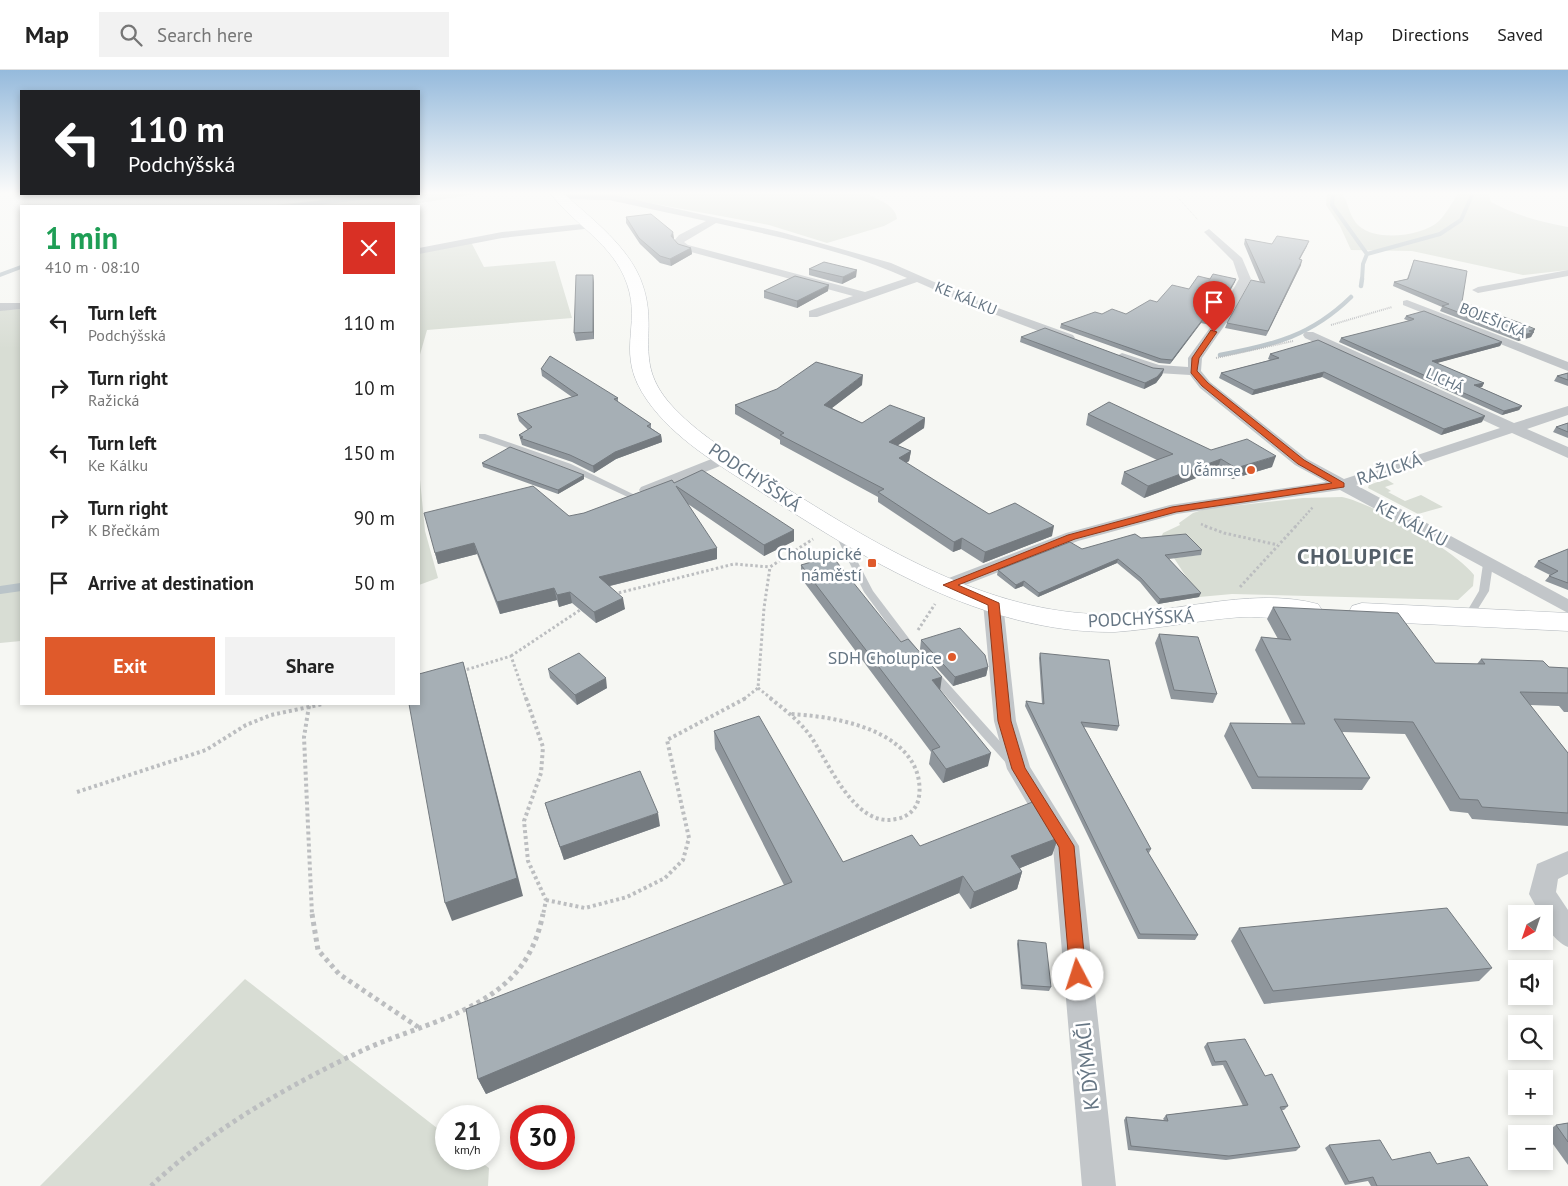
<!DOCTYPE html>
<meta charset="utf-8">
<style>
body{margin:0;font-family:"PT Sans",sans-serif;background:#f2f2f2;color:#222;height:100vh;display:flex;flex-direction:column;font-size:19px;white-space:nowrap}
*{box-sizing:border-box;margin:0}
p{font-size:16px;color:#767676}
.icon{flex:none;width:28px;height:28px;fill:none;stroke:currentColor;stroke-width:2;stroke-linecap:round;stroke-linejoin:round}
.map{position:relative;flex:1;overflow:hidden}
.drawer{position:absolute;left:20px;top:135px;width:400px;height:500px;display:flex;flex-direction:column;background:#fff;border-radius:0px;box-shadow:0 2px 8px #0003}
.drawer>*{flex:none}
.hud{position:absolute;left:20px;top:20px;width:400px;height:105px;border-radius:0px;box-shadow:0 2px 8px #0003;background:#202124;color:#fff;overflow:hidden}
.needle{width:32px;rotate:220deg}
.buttons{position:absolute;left:1508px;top:835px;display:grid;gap:10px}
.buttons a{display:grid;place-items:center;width:45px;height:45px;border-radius:0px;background:#fff;box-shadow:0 2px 8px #0003;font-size:25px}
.speed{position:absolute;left:435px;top:1035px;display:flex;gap:10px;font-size:25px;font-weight:700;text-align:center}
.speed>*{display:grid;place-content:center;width:65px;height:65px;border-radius:50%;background:#fff;box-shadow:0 2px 8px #0003;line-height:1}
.speed small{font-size:12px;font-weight:400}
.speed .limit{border:8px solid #d22;background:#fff;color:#111}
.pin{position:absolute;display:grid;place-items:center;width:42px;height:42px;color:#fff;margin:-51px -21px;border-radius:50% 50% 50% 0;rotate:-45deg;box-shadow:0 0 5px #0007}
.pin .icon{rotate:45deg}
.me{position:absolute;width:55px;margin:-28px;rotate:355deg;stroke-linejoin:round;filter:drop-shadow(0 0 4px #0008)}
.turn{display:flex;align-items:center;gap:18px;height:105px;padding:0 25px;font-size:22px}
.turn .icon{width:65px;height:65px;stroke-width:2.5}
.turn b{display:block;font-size:35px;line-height:42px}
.round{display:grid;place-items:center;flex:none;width:52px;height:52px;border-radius:0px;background:#f2f2f2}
.head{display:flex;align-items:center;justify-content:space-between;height:85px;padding:0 25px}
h1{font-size:30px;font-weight:600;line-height:38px;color:#1e9e55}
.primary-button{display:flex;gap:10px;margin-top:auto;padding:10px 25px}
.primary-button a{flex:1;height:58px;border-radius:0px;background:#df5a2b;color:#fff;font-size:20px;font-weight:600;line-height:58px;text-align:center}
.primary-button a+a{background:#f2f2f2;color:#222}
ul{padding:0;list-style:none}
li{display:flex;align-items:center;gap:15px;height:65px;padding:0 25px}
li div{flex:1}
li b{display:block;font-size:19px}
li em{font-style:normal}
header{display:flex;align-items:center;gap:30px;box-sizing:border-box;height:70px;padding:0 25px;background:#fff;border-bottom:1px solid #e0e0e0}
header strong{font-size:24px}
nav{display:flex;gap:28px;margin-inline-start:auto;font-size:18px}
.search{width:350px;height:45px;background:#f2f2f2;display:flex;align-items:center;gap:12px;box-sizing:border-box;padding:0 18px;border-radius:0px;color:#767676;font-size:19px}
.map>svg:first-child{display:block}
</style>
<header>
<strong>Map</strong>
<div class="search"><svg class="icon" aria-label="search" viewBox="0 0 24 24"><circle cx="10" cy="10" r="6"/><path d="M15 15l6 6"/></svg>Search here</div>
<nav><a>Map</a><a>Directions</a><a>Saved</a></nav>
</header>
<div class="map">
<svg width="1568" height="1116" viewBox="0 0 1568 1116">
<rect width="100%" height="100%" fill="#f6f7f3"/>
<!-- green -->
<path fill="#d8ddd4" d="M419 123 475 124 402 136H266L371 124Z
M595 123H865C877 129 896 135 897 149L884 156 827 173 769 155Z
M1327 123H1342C1349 134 1349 147 1359 156 1377 172 1423 166 1439 151 1446 144 1451 134 1457 126V123H1488L1491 132C1515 145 1540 152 1568 157V200L1523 205 1412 181 1351 180 1340 156 1326 135Z
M471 172 484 197 555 191 572 248 427 260 419 288V183Z
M21 239V571L0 573V240Z
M419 399 425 461 438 508 419 515Z
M1386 409 1394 414 1385 417 1391 421 1388 422 1405 431 1421 425 1443 437 1418 444 1368 418 1369 415Z
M1342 427C1372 433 1455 480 1474 505L1473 516 1458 530 1232 524 1199 527 1174 488 1200 485 1160 470 1163 463 1180 455 1179 453 1193 443 1205 439 1303 428Z
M245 909 446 1065V1089H477L489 1098 488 1116H40Z"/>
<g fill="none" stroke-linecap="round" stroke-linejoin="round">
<!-- stream-far2 -->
<path stroke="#bac4c9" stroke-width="4" d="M1333 123 1332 135 1367 184
M292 136 395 124
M0 205 21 197
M1362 210 1363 194 1367 184 1440 164 1461 150 1473 123"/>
<!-- stream-far1 -->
<path stroke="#bac4c9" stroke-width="4.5" d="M1361 216 1362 209
M1220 285C1274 275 1311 266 1351 227"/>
<!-- stream -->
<path stroke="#bac4c9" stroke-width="8" d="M0 520 21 517"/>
<defs>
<path id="secondary" d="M550 123H563C592 149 631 178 643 216 659 264 631 293 674 338 703 369 743 391 778 413 873 473 980 539 1094 544 1167 547 1247 515 1318 534L1322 540 1318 546C1298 552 1265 546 1242 547 1199 550 1157 559 1115 562 985 564 864 489 758 420 719 395 674 369 647 330 614 283 642 257 627 214 613 173 574 155 550 123Z
M1362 533 1568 543V561L1362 551 1352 548 1349 542 1352 536Z"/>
</defs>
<!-- secondary casing -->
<use href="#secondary" stroke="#b4b9be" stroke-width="1"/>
<!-- path-far5 -->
<path stroke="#bcbec0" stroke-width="1" stroke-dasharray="1 1" stroke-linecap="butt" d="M1174 123 1198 150"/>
<!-- path-far4 -->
<path stroke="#bcbec0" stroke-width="2" stroke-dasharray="1 1" stroke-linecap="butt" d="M1331 255 1392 237
M1216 288 1293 271"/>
<!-- path-far3 -->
<path stroke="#bcbec0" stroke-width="2.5" stroke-dasharray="2 2" stroke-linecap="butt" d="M1201 454 1208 457
M1295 457 1313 437"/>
<!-- path-far2 -->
<path stroke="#bcbec0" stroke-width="3" stroke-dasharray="2.5 2.5" stroke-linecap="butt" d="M1205 456 1224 463 1278 475
M1240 517 1296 456
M614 524 734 494 770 497
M918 560 935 534
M511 586 583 538
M462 601 511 586 526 629
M758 618 772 629
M744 629 758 618 764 538 770 497 813 469"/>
<!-- path-far1 -->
<path stroke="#bcbec0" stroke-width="4" stroke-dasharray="3 3" stroke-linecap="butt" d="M526 628 543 677 541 703 524 751 528 791 546 830 543 845
M770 628C784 639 798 650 809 664 828 690 854 759 896 749 905 748 913 742 917 734 921 724 920 710 916 700 899 657 831 646 790 644
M309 636 304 667 312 845
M77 722 206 680 246 655 271 645 323 634
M546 830 585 838 627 827 665 808 683 790 689 768 667 670 746 628"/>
<!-- path -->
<path stroke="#bcbec0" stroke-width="5" stroke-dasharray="4 4" stroke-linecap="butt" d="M312 844 318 880 339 904 418 957
M151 1116C208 1062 286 1017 357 983 406 959 473 947 512 907 529 889 538 868 543 844"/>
<!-- lane -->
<path fill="#c2c6c9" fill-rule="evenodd" d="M479 364H485L571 394 637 426 636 428H630L565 398 479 368Z
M838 459 842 462 873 521 917 579 918 581 917 583H909L864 522 834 462Z
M1488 491 1493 494 1489 521 1471 550H1465L1463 548 1479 521 1483 494Z
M932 599 936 600 1015 688 1017 691 1015 694 1011 696 1007 694 928 606 927 603 928 600Z"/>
<!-- street -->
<path fill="#c2c6c9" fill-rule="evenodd" d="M560 124H609L781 162 891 193 973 229 1073 265 1075 268 1069 272 1065 271 965 233 917 212 817 247H809V241L853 226 680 179 673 172 679 165 706 151 609 130 557 129V125ZM716 153C780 167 847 181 907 208L865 222 688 175 684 172Z
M591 153 596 156 594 158 502 168 419 184V178L502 162Z
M1209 159 1242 188 1251 209 1229 249 1202 288 1201 301 1210 312 1307 389 1344 409 1500 358 1305 268 1303 265 1305 262H1313L1514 353 1568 336V345L1527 359 1568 377V388L1512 363 1356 415 1568 529V543L1340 420 1177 444 1078 471 955 519H941L939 515 941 511 1066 463 1170 435 1326 412 1295 395 1200 318 1190 305 1157 303 1117 290 1115 287 1122 283 1159 295 1188 297V288L1217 248 1239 209 1233 191 1204 162Z
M1568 200V206L1478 223 1472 220 1478 217Z
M1407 230 1568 292V301L1403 235V231Z
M0 233H21V239L0 241Z
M724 384 730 386 732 389 730 392 653 423H641L639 420 641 417Z
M993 527 1000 529 1003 533 1016 651 1030 697 1079 776 1116 1116H1082L1053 777 1007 699 994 651 983 533 986 529Z
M1568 781V804L1558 809 1556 822 1568 840V877C1556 872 1544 857 1544 844H1540L1529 824 1537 794Z"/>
<!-- secondary -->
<use href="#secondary" fill="#fff" fill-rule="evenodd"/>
</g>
<!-- wall -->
<path fill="#8f969c" d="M626 147 674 168 673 169 678 174 691 178 692 184 671 196 660 193 640 174 626 153Z
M1245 169 1272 174 1307 176 1300 189 1301 195 1266 266 1225 258 1227 253 1260 212 1244 174Z
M1414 190 1462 232 1534 262 1531 267 1518 271 1440 241 1442 237 1393 216 1394 212 1407 209Z
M809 199 856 207 842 214 809 205Z
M594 212V269L576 271 574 263Z
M1235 212 1210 255 1201 253 1170 294 1159 293 1060 258 1061 254 1102 244H1126L1157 232 1189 219Z
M764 221H828L797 238 764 228Z
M1406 246 1502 272 1500 276 1436 293 1484 313 1482 317H1479L1522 336 1519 340 1502 345 1339 272 1341 268 1409 251 1404 249Z
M1021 267 1153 298 1164 299 1162 305 1156 313 1144 319 1020 272Z
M1270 284 1482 352 1441 365 1322 307 1252 325 1219 308 1221 303 1270 290 1268 289Z
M541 299 618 328V332L651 354V358L661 365 662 372 616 389 594 403 572 392 522 375 519 365 528 360 519 351 517 344 572 327 542 306Z
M1568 303V316L1554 311 1557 306Z
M862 315 832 338 862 353 925 348 924 358 897 375 911 381 909 391 906 393 989 444 1052 466 983 493 961 479 953 482 878 432V427L780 374V370L735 344V335Z
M1088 344 1211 380 1272 397 1232 409 1217 400 1144 428 1121 414 1124 402 1157 390 1086 355Z
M1568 353V368L1553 362 1556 357Z
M482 393 584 405V409L558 424 483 397Z
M674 413 794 460V471L764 486 688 434 717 489 610 516 625 539 596 553 572 533 559 537 557 530 500 544 477 484 438 494 435 483 584 443Z
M1141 468 1202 480 1201 485 1169 489 1199 527 1158 534 1140 512 1117 493 1038 527 1023 516 1015 519 997 505 998 500 1082 479Z
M1568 479V520L1545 511 1550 505 1534 497 1538 491Z
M801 495 940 620 988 696 943 713 929 694 931 682 801 508Z
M1273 537 1435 593 1477 594 1481 589 1549 597 1568 598V642H1564L1559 636 1530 635 1568 683V756L1472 749 1468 743 1450 741 1405 664 1342 662 1370 708 1362 720 1252 719 1224 666 1230 653 1292 654 1255 580 1261 567 1278 569 1267 549Z
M1159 564 1217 624 1213 633 1171 629 1155 573Z
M921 570 988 597 986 606 953 616 920 579Z
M1040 583 1119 656 1117 661 1084 657 1151 779 1149 783H1148L1198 865 1195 870 1138 869 1025 636 1026 631 1042 634 1039 588Z
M548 599 607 618 577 635 550 608Z
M714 661 843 792 920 776 1058 768 1052 785 1020 798 1022 802 1017 819 970 839 959 823 486 1024 478 1009 784 815 715 679Z
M545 733 660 756 564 790 549 747Z
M1239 858 1492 898 1479 911 1264 934 1231 871Z
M1018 870 1051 917 1049 921 1021 919 1017 874Z
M1207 973 1265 1006 1288 1036 1284 1040H1282L1300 1077 1296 1081 1226 1090 1128 1080 1124 1050 1126 1047 1164 1050 1163 1049 1166 1045 1243 1036 1223 995 1212 996 1204 977Z
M1568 1053V1095L1545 1063 1556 1055Z
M1329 1075 1392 1090 1437 1094 1488 1116H1371L1368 1111 1345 1115 1325 1078Z"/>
<!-- shaded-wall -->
<path fill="#747a7f" d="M673 162 674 168 671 172V166Z
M1309 171 1307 176 1297 194 1299 189Z
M691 178 692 184 671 196 670 189Z
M1302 190 1301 195 1266 266 1268 261Z
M857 200 856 207 842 214 843 207Z
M593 205 594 212V269L593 262Z
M1236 209 1235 212 1210 255 1211 251Z
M829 215 828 221 797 238V231Z
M1203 249 1201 253 1170 294 1172 290Z
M1535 259 1531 267 1518 271 1520 266 1529 261Z
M1502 272 1500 276 1430 295 1432 291Z
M1164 299 1162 305 1156 313 1144 319 1145 313Z
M1324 302 1322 307 1252 325 1254 320Z
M863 305 862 315 824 344V335Z
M1484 313 1482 317 1472 319 1474 315Z
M1522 336 1519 340 1502 345 1504 341Z
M1485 346 1482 352 1441 365 1444 359Z
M925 348 924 358 888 382 889 372Z
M661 365 662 372 616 389 594 403 593 396 615 382Z
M911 381 909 391 898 398 899 388Z
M1276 386 1272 397 1232 409 1236 398Z
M1221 389 1217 400 1144 428 1148 416Z
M584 405V409L558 424V420Z
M1054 456 1052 466 983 493 985 482Z
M794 460V471L764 486V475Z
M962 468 961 479 953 482 954 472Z
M474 473 477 484 438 494 435 483Z
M717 478V489L601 518 599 507Z
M1118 489 1117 493 1038 527 1039 523Z
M1024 511 1023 516 1015 519 1016 515Z
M554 518 557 530 500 544 497 532Z
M570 522 572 533 559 537 557 525Z
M1201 523 1199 527 1158 534 1160 529Z
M623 528 625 539 596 553 594 542Z
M463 592 468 610 523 826 452 851 445 833Z
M988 597 986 606 953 616 955 607Z
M942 607 940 621 932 610Z
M606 608 607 618 577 635 575 625Z
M991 683 988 696 943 713 946 699Z
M658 743 660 756 564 790 560 777Z
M1058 768 1052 785 1006 804 1011 786Z
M1022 802 1017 819 970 839 974 822Z
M963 806 959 823 486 1024 478 1009Z"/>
<!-- building -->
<path fill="#a6afb5" stroke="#747a7f" d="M651 144 673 162 671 166 678 174 691 178 670 189 660 186 639 168 626 147Z
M1277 166 1309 171 1299 189 1302 190 1268 261 1227 253 1251 210 1265 213 1245 169 1272 174Z
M1414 190 1467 201 1462 232 1523 254 1535 259 1529 261 1534 262 1520 266 1442 236 1449 234 1394 212 1408 209Z
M824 192 857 200 843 207 809 199Z
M1213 204 1236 209 1211 251 1203 249 1172 290 1161 289 1061 254 1095 242 1102 244 1112 239 1126 244 1150 230 1157 232 1172 215 1189 219 1198 206 1210 209Z
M576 205H593V262L574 263Z
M795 206 829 215 797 231 764 221Z
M1424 241 1502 272 1432 291 1484 313 1474 315 1522 336 1504 341 1341 268 1412 250 1414 249 1406 246Z
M1045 258 1153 298 1164 299 1157 307 1145 313 1021 267Z
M1318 270 1485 346 1444 359 1324 302 1254 320 1221 303 1279 288 1270 284Z
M550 286 618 328 614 329 651 354 647 356 661 365 615 382 593 396 570 385 520 368 523 367 519 365 532 357 517 344 578 325 541 299Z
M816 292 863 305 824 335 862 353 890 335 925 348 889 372 911 381 899 388 989 444 1015 433 1054 456 985 482 962 468 954 472 878 422 884 419 780 365 784 363 735 335 777 319Z
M1568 303V310L1557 306Z
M1109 332 1211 380 1247 369 1276 386 1236 398 1221 389 1148 416 1124 402 1173 384 1088 344Z
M1568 353V362L1556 357Z
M510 377 584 405 558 420 482 393Z
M702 400 794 460 764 475 676 416 717 478 599 507 623 528 594 542 570 522 557 525 554 518 497 532 474 473 435 483 424 443 533 416 569 446 584 443 672 410 674 413Z
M1135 464 1141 468 1186 464 1202 480 1165 485 1201 523 1160 529 1141 508 1118 489 1039 523 1024 511 1016 515 998 500 1070 472 1082 479Z
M1568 479V513L1549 506 1558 501 1538 491Z
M832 486 901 572 908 569 942 607 932 610 991 683 946 699 932 680 940 677 801 495Z
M1273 537 1398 543 1435 593 1485 594 1481 589 1543 591 1549 597 1568 598V623L1520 622 1568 683V743L1482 737 1478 730 1460 729 1413 652 1334 649 1370 708 1258 707 1230 653 1305 654 1261 567 1291 570Z
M960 558 985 585 988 597 955 607 921 570Z
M1159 564 1198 567 1217 624 1174 620Z
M579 583 606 608 575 625 548 599Z
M1040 583 1109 590 1119 656 1081 652 1151 779H1146L1198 865 1140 864 1026 631 1044 634Z
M463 592 517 808 445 833 409 634H419V604Z
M759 646 843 792 912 765 920 776 1035 731 1053 754 1058 768 1011 786 1022 802 974 822 963 806 478 1009 466 939 792 812 714 661Z
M640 701 658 743 560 777 545 733Z
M1447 838 1492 898 1273 921 1239 858Z
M1018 870 1046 873 1051 917 1022 915Z
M1245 969 1265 1006 1272 1004 1288 1036 1280 1037 1300 1077 1229 1086 1131 1076 1126 1047 1168 1051 1166 1045 1248 1035 1226 991 1215 992 1207 973Z
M1568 1053V1072L1556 1055Z
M1380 1070 1392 1090 1430 1082 1437 1094 1469 1087 1488 1116H1377L1373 1107 1349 1112 1329 1075Z"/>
<!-- sky -->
<linearGradient id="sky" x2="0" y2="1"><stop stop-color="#95badc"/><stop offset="0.44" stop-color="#fbfbfa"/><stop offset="1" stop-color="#fbfbfa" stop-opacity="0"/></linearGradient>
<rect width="1568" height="279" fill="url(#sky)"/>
<!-- route -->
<path fill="#df5a2b" stroke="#913a1c" d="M1211 260 1217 262 1199 288 1197 301 1208 313 1304 390 1344 413V417L1176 442 1075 469 958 515 999 533 1011 651 1025 698 1074 776 1086 905 1084 911 1078 913 1072 911 1070 905 1059 777 1012 699 998 651 988 535 943 515 1068 465 1172 437 1332 413 1298 394 1202 316 1191 303 1192 288Z"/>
<!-- markers -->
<g fill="#df5a2b" stroke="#fff" stroke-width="2">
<circle cx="1251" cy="400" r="5"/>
<rect x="867" y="488" width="10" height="10" rx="2.5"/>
<circle cx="952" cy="587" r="5"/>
</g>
<g text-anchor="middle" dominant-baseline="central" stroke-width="5" stroke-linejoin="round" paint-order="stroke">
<!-- far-street labels -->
<g font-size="15" fill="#667684" stroke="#fff">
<text transform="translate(966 228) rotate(22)">KE KÁLKU</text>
<text transform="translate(1493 250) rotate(22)">BOJEŠICKÁ</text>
<text transform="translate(1445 310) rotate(24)">LICHÁ</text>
</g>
<!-- far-poi labels -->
<g font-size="15" fill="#667684" stroke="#fff" text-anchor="end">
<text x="1241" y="400">U Čámrse</text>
</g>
<!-- street labels -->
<g font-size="18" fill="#667684" stroke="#fff">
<text transform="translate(1389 399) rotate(-18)">RAŽICKÁ</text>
<text transform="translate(755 407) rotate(34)">PODCHÝŠSKÁ</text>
<text transform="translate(1412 453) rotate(28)">KE KÁLKU</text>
<text transform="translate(1141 548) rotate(-3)">PODCHÝŠSKÁ</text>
</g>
<!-- poi labels -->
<g font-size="18" fill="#667684" stroke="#fff" text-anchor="end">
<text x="862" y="483">Cholupické<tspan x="862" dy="21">náměstí</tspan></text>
<text x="942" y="587">SDH Cholupice</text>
</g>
<!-- near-street labels -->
<g font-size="21" fill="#667684" stroke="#fff">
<text transform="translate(1087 996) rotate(-96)">K DÝMAČI</text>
</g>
<!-- district labels -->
<g font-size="22" font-weight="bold" letter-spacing="1" fill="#545f69" stroke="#fff">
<text x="1356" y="486">CHOLUPICE</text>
</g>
</g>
</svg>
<div class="buttons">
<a><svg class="needle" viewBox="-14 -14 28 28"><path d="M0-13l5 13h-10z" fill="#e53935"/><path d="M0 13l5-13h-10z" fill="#767676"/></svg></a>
<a><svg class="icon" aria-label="sound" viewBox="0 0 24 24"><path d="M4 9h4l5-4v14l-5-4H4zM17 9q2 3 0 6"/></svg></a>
<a><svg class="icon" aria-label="search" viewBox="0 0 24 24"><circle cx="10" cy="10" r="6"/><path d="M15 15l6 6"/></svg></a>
<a>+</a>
<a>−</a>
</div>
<div class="speed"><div>21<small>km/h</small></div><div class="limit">30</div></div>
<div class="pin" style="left:1214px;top:262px;background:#d93025"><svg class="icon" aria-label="arrive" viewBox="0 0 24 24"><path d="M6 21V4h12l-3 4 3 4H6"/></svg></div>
<svg class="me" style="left:1078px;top:905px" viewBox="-20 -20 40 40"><circle r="19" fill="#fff"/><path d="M0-13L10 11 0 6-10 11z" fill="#df5a2b"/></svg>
<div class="hud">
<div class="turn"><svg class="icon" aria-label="left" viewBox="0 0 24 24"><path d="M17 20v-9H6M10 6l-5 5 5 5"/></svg><div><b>110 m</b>Podchýšská</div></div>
</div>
<section class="drawer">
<div class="head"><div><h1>1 min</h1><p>410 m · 08:10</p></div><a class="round" style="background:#d93025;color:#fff"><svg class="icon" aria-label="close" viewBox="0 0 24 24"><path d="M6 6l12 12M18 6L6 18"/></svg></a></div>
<ul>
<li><svg class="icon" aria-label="left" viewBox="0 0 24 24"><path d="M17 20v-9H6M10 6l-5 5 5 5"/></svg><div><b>Turn left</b><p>Podchýšská</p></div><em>110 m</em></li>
<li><svg class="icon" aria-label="right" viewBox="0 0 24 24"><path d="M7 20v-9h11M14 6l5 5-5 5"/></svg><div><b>Turn right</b><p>Ražická</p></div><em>10 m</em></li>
<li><svg class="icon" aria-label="left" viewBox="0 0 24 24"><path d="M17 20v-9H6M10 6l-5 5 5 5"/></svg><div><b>Turn left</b><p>Ke Kálku</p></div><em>150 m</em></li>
<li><svg class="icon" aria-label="right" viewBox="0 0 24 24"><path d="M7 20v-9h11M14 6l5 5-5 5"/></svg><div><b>Turn right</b><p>K Břečkám</p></div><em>90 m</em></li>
<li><svg class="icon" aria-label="arrive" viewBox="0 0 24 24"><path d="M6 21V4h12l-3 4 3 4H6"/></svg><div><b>Arrive at destination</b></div><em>50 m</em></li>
</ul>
<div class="primary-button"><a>Exit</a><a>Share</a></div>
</section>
</div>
